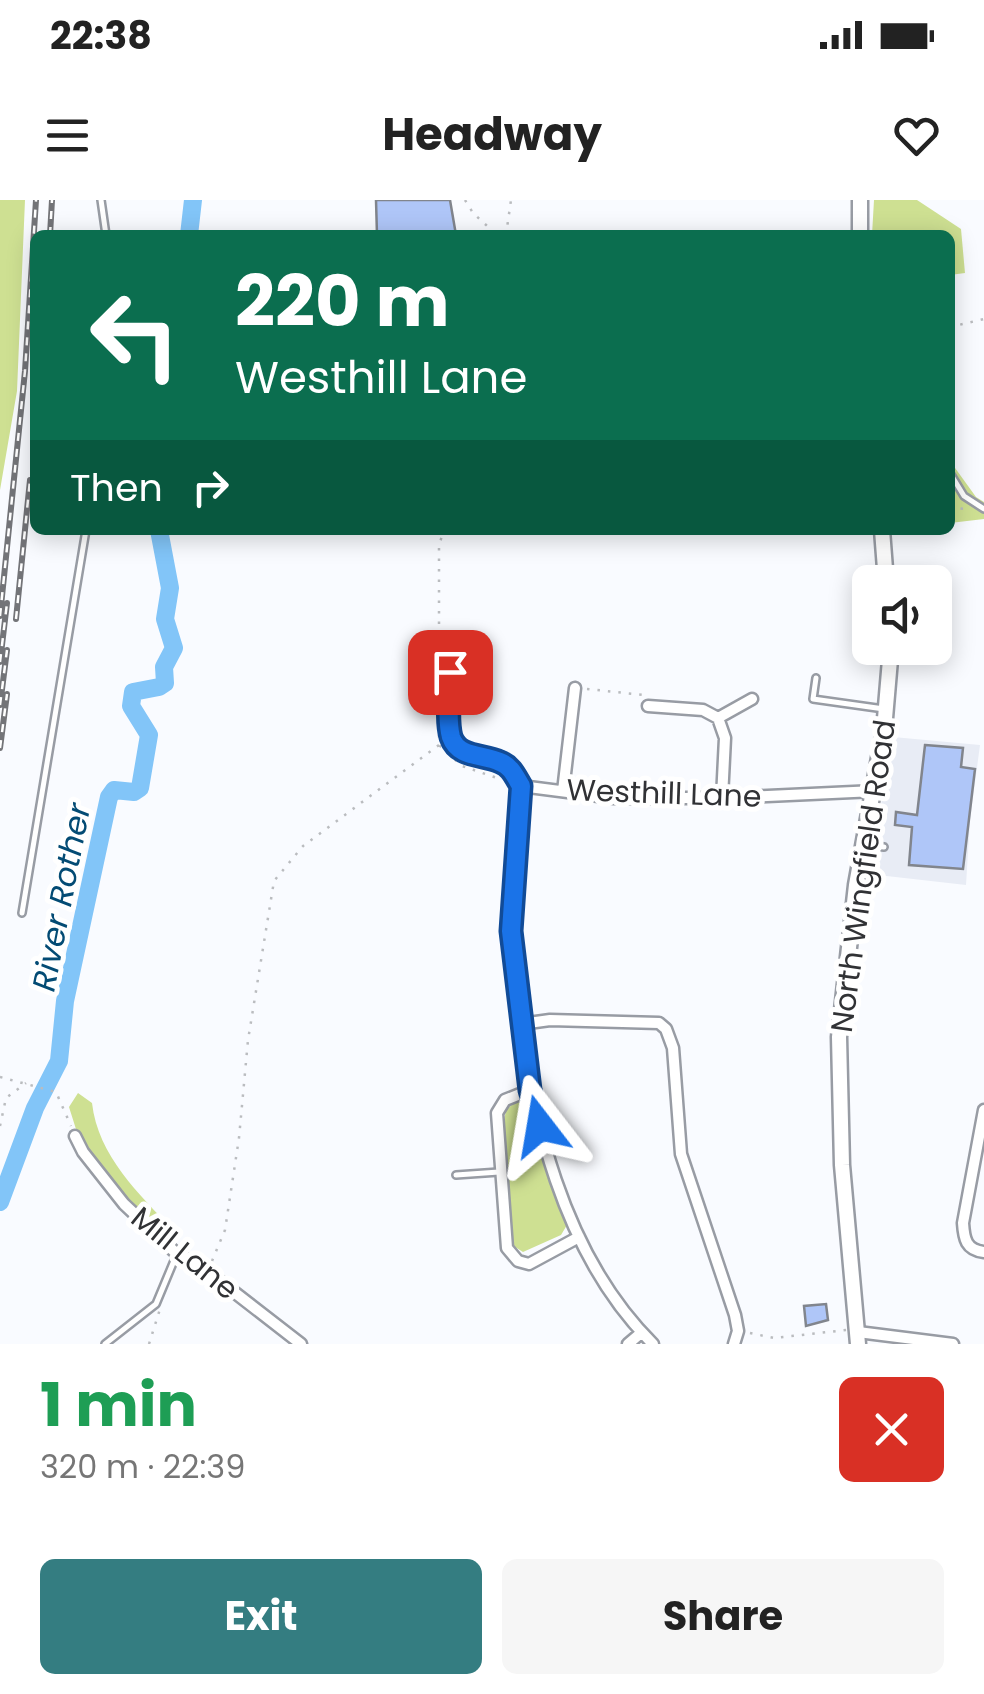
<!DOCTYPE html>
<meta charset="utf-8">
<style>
body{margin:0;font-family:Poppins,sans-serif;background:#f6f6f6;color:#222;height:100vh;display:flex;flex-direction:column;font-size:38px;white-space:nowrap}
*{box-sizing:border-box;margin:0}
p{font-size:32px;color:#767676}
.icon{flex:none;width:55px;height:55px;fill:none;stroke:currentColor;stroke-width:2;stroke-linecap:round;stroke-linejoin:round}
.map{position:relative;height:1144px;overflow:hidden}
.details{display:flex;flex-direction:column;background:#fff;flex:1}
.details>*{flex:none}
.hud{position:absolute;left:30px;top:30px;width:925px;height:305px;border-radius:15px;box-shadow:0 5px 25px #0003;background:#0b6e4f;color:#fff;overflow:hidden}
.controls{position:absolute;left:852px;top:365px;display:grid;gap:20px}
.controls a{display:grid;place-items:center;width:100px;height:100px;border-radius:15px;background:#fff;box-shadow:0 5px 25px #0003;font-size:50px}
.pin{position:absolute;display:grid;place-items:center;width:85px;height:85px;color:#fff;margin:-42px;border-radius:20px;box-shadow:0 5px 15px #0006}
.me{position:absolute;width:110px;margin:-55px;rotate:346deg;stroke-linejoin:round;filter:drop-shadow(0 0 8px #0008)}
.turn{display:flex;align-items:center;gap:35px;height:210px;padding:0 40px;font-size:45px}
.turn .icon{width:130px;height:130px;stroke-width:2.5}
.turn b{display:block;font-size:70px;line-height:85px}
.then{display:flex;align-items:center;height:95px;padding:0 40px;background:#0003;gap:20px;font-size:38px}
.round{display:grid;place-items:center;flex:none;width:105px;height:105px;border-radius:15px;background:#f6f6f6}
.overview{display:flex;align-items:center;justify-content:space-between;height:170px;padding:0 40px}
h1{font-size:60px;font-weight:700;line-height:75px;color:#1e9e55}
.cta{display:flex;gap:20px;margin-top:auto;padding:20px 40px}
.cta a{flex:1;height:115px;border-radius:15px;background:#347d81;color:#fff;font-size:40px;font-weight:700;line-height:115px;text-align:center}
.cta a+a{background:#f6f6f6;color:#222}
.status{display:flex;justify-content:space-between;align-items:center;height:70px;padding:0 50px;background:#fff;direction:ltr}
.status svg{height:28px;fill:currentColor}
header{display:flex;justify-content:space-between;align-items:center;height:130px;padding:0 40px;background:#fff;font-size:45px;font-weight:700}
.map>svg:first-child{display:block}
</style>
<div class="status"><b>22:38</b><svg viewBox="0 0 49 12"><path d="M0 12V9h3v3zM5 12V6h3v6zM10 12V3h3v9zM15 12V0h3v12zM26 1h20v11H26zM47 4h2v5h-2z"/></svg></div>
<header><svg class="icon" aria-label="menu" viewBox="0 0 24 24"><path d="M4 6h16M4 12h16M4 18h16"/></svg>Headway<svg class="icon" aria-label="heart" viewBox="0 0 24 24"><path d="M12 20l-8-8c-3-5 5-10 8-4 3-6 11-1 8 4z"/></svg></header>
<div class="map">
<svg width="984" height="1144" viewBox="0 0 984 1144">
<rect width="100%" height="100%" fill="#f9fbff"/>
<!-- built -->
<path fill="#e8ecf5" d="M893 537 980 545 970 620 966 685 869 674Z"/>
<!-- green -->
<path fill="#cee092" d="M0 0H25L17 191 0 290Z
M874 0H917L961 29 965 73 950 75V35H872Z
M950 261 976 297 984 302V319L950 323Z
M78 893 92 903C98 956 139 994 174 1031L167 1039 123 997 81 945 69 907Z
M518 899 525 901 530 908 567 1025 561 1035 523 1052 512 1045 510 1037 504 921 506 910Z"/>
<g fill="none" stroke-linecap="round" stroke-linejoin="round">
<!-- river -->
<path stroke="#82c5f8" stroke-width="18" d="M189 35 193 0
M0 1002 35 908 59 861 65 801 109 597 114 590 134 592 140 588 149 535 131 506 133 492 159 487 165 483 164 467 174 448 165 419 170 388 159 330"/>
</g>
<!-- building -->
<path fill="#afc6f8" stroke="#81858d" stroke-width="2.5" d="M376 0H450L456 35H377Z
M925 545 963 548 961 567 975 569 963 669 909 665 912 627 895 625 896 612 917 615Z
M826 1104 828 1120 806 1126 804 1106Z"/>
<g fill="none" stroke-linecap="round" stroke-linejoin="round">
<defs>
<path id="lane" d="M101 0 106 35
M950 273 964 296 984 309
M816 478 813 499 884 509
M868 645 884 647
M22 713 86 330
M456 975 499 972
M105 1144 156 1104 176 1056"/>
<path id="street" d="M450 440V535C469 569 501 547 521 586
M648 506 703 510 718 518 725 538 722 598
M718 518 752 499
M521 586C518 633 510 683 511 731 511 751 515 772 517 792 530 914 562 1054 653 1144
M521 586 614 598H722L875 591
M563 591 575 488
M521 824 550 820 659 823 666 829 673 848 681 954 735 1115 738 1131 734 1144
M530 890 505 900 497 913 507 1048 518 1061 529 1064 579 1037
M984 910 963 1023C964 1039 966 1050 984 1052
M75 936 83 952 124 1004 177 1054 207 1071 301 1144
M858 1132 953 1144
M628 1144 641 1133"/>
<path id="secondary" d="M860 35V0
M882 330 886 382
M858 1144 842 965 839 837 856 685 884 530 891 448"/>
</defs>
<!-- lane casing -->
<use href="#lane" stroke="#989ca4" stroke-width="10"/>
<!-- street casing -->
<use href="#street" stroke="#989ca4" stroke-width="15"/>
<!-- secondary casing -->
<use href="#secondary" stroke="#989ca4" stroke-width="19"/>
<!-- path -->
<path stroke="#babcbf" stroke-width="2.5" stroke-dasharray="2.5 8" stroke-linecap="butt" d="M465 0 473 13 497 35
M506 35 511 0
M950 127 984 119
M950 308 968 309
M439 487V345L444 330
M587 489 644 495
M439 535V545L462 566 500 579
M0 877 56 892 71 926
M0 926 6 898 26 883
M212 1061 225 1030 239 938 248 840 274 681 303 646 439 545
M750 1133 774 1138 846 1130
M149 1144 160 1109"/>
<!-- lane -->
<use href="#lane" stroke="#fff" stroke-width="5"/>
<!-- street -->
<use href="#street" stroke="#fff" stroke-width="10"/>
<!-- secondary -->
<use href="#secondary" stroke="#fff" stroke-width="14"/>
<defs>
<path id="rail" d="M50 35 52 0
M0 416 25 171 36 0
M16 419 30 280
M0 462 7 403
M0 505 7 450
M0 548 7 494"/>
</defs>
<!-- rail casing -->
<use href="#rail" stroke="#737478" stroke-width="6"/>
<!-- rail -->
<use href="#rail" stroke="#fff" stroke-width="2.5" stroke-dasharray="8" stroke-linecap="butt"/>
</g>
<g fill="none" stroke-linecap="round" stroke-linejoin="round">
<defs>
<path id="route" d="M450 472C450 491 446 519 451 537 458 558 483 554 500 562 511 566 515 576 521 586L511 731 530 890 540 926"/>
</defs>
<!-- route casing -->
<use href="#route" stroke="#114b97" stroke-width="25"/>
<!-- route -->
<use href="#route" stroke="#1a73e8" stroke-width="18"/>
</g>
<g text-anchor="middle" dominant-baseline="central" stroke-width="10" stroke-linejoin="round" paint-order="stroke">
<!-- street labels -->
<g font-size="30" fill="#313235" stroke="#fff">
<text transform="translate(664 593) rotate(2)">Westhill Lane</text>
<text transform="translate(863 676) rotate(-82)">North Wingfield Road</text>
<text transform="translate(185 1053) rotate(39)">Mill Lane</text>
</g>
<!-- water labels -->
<g font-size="32" font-style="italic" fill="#034b74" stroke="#fff">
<text transform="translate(61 697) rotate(-79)">River Rother</text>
</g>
</g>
</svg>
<div class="controls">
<a><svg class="icon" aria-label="sound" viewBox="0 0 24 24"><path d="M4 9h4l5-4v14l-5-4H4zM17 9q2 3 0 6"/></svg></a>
</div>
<div class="pin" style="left:450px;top:472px;background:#d93025"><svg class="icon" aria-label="arrive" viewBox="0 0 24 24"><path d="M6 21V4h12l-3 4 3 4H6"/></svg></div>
<svg class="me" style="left:540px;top:926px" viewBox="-20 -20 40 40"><path d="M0-17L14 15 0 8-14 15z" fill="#1a73e8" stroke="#fff" stroke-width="4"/></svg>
<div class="hud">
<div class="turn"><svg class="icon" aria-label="left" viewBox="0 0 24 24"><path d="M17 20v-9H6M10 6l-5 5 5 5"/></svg><div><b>220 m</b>Westhill Lane</div></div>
<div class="then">Then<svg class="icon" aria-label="right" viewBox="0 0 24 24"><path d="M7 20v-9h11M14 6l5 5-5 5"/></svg></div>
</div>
</div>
<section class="details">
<div class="overview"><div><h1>1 min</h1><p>320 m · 22:39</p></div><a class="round" style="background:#d93025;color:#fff"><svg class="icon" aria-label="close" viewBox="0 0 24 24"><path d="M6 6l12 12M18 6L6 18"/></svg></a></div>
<div class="cta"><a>Exit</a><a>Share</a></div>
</section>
